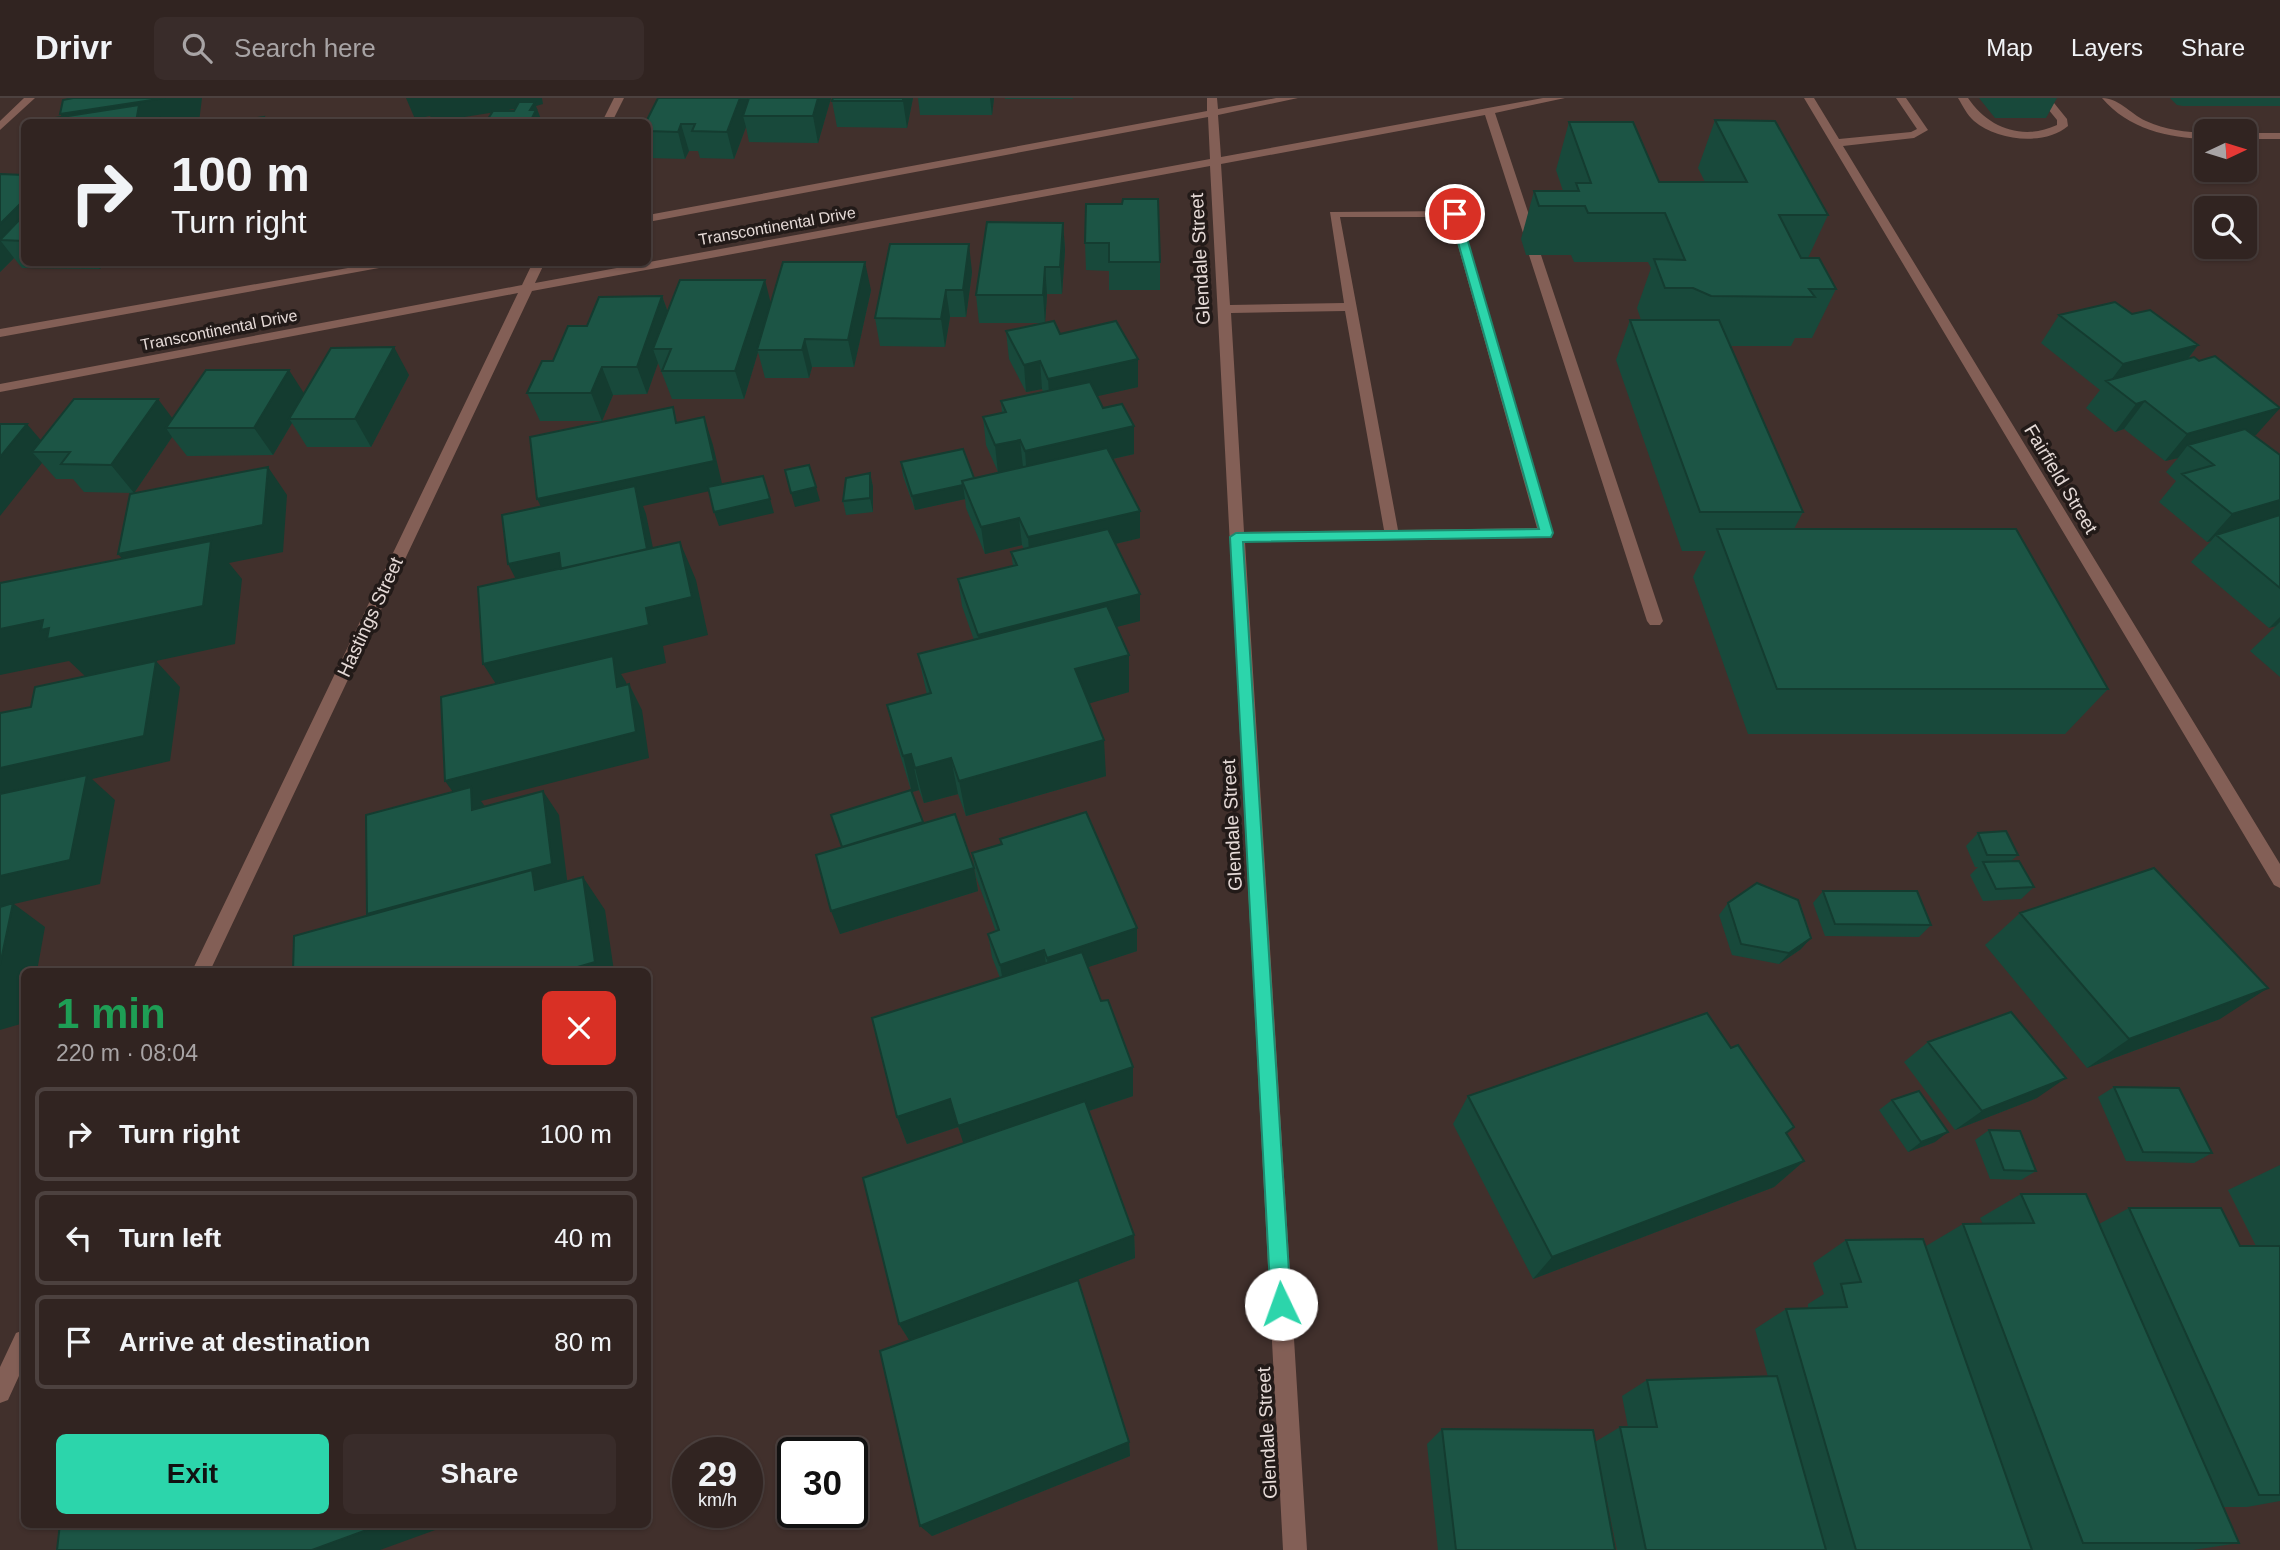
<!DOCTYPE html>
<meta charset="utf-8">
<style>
body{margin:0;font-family:Helvetica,sans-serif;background:#392c2a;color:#f1f3f6;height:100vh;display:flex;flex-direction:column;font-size:26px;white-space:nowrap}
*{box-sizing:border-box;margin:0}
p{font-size:23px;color:#a8a4a5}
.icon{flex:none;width:38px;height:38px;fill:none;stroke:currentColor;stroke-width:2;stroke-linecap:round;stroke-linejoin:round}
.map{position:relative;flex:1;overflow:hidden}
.sheet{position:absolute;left:21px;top:870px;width:630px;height:560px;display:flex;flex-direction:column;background:#312421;border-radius:10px;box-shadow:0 2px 5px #0004,0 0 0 2px #4c413f}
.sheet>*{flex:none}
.banner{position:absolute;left:21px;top:21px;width:630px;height:147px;border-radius:10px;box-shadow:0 2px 5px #0004,0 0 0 2px #4c413f;background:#312421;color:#f1f3f6;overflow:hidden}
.needle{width:46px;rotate:86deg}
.fabs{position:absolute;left:2194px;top:21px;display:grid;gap:14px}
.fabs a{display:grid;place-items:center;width:63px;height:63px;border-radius:10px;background:#312421;box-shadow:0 2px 5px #0004,0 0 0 2px #4c413f;font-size:35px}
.speed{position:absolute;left:672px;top:1339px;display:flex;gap:14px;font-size:35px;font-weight:700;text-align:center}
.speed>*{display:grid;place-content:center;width:91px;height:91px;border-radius:50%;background:#312421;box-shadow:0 2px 5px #0004,0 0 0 2px #4c413f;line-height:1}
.speed small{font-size:18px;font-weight:400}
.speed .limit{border:4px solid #111;border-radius:10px;background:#fff;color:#111}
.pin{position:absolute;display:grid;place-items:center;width:60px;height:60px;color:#fff;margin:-30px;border:4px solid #fff;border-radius:50%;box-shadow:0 2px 7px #0007}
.me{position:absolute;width:77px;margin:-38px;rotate:357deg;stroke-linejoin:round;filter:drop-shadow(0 0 5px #0008)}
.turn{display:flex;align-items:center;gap:24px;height:147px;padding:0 35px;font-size:32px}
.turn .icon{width:91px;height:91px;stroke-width:2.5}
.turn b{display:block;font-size:49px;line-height:60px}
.round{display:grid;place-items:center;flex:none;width:74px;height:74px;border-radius:10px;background:#392c2a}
.headline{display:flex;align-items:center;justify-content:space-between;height:119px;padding:0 35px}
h1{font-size:42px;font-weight:700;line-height:52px;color:#1e9e55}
.action{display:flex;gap:14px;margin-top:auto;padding:14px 35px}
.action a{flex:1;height:80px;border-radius:10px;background:#2cd5ab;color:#111;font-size:28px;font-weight:700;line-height:80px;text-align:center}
.action a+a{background:#392c2a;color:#f1f3f6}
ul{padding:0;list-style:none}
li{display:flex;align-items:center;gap:21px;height:94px;margin:0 14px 10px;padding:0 21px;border:4px solid #4c413f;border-radius:10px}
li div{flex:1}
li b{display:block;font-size:26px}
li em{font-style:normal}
header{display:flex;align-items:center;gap:42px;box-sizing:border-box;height:98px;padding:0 35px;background:#312421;border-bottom:2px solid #4c413f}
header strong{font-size:33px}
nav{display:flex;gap:38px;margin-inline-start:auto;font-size:24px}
.search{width:490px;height:63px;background:#392c2a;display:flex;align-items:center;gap:18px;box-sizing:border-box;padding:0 24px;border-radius:10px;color:#a8a4a5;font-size:26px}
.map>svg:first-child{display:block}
</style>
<header>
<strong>Drivr</strong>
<div class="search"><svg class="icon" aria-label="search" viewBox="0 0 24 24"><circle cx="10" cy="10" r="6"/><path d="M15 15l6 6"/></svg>Search here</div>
<nav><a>Map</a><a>Layers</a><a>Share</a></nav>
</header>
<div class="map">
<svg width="2280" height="1452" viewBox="0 0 2280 1452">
<rect width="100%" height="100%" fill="#41302c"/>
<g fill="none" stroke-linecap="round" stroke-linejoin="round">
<!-- minor -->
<path fill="#835f56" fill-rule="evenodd" d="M24 0H35L0 32V23Z
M614 0H624L612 24H602Z
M1207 0H1217L1218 11 1276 0H1298L1218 17 1221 59 1543 0H1565L1495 15 1537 141 1531 145 1525 141 1485 17 1221 66 1230 207 1344 205 1330 114 1459 113 1553 435 1546 440 1245 444 1307 1452H1283L1210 68 532 193 210 873H192L518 195 0 294V286L522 187 533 164H545L535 185 1210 61 1208 19 648 124V117L1207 13ZM1340 119H1450L1537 430 1398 432ZM1345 213 1384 432 1244 434 1231 215Z
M1804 0H1814L1839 41 1911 34 1917 31 1896 0H1906L1928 32 1914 40 1843 48 2280 766V790L2274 787Z
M1958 0H1968C1988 30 2023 43 2057 27V22L2039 0H2050L2067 21 2068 28C2045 48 1997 43 1974 23 1967 17 1963 8 1958 0Z
M2102 0C2119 0 2129 15 2146 23 2165 32 2186 34 2207 35V41C2168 40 2128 31 2102 0Z
M2245 35H2280V41H2245Z
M1535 153 1541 157 1663 523 1660 527H1650L1647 523 1529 157Z
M382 164H412L0 239V231Z
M24 1232V1267L8 1302 0 1305V1269L16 1235Z"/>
</g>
<!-- wall -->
<path fill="#18493b" d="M658 0H831L818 45 749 44 746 29 734 61 700 60 698 53H689L685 61 650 60 648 51V24Z
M833 0H913L907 30 837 29 832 3Z
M918 0H994L992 17H920Z
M1005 0H1073V1H1005Z
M1979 0H2057L2046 20H1995Z
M2170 0H2280V8H2183L2177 7Z
M1715 22 1828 117 1808 160 1836 191 1812 240H1795L1791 248H1731L1803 414 1794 431 2108 591 2065 636H1748L1693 479 1706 453H1682L1616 262 1630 222H1641L1637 210 1651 170 1648 164H1574L1571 157H1526L1521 141 1534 93H1563L1556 72 1569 24 1659 84H1705L1698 70Z
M0 76 24 77V164H105L100 171 22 170 14 160 0 174Z
M1122 106 1160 164V192H1109V173L1086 172 1085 145Z
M1063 125 1065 152 1062 196H1047L1045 225H979L976 197Z
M972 174 966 219H950L945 249 880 248 875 220Z
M871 192 854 269H812L809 280H765L758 254 744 301H672L658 265 647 296 613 297 602 323H540L527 295 553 263 587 228 662 198 668 214 771 206Z
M2132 216 2198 247 2188 261 2199 263 2280 310 2254 338 2280 357V579L2250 553 2276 528 2269 530 2191 464 2211 443 2207 444 2159 404 2176 383 2166 374 2178 360 2165 363 2124 331 2115 334 2086 310 2100 292 2041 245 2059 217Z
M1006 233 1060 236 1138 261V289L1097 298 1103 310 1134 328V356L1113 361 1140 413V440L1115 446 1140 523 1116 529 1129 557V594L1089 605 1106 678 966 718 958 696 924 705 919 692 912 694 923 725 974 770 978 793 840 836 842 749 911 692 896 644 887 607 927 597 918 556 974 542 962 508 958 481 1013 468 1011 454 1024 451 1022 447 985 456 966 410 965 401 915 412 903 378 901 364 974 380 998 374 986 347 983 319 1002 315 1001 303 1043 294 1042 291 1026 294 1009 261Z
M409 277 371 349H307L292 325 273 357 187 358 172 339 134 395 84 394 73 381H56L42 365 0 326 41 342 173 320Z
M870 375 873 389V414L846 417 843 403Z
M1978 735 2018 757 2011 763 2034 789 2021 801 1983 803 1970 777 1978 769H1975L1966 748Z
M1000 741 1137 830V853L1088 869 1101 903 1133 969V998L1089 1013 1134 1137 1135 1160 1064 1187 1129 1344 1130 1358 932 1438 910 1243 899 1226 964 1045 958 1029 907 1046 897 1019 1000 880 992 859 988 836 996 834 976 779 972 755 1001 746Z
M1823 793 1931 827 1919 839 1825 838 1813 805Z
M1728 805 1801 851 1779 866 1732 857 1719 817Z
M2020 815 2220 921 2087 970 1985 847Z
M1928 944 2037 1000 1955 1032 1904 964Z
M1731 950 1794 1029 1786 1036 1804 1063 1774 1089 1533 1181 1453 1026 1468 998Z
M2114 989 2212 1055 2194 1065 2126 1063 2098 999Z
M1892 1002 1935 1044 1908 1054 1879 1012Z
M1989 1032 2036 1073 2021 1082 1990 1081 1975 1042Z
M2280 1067V1403L2247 1409H2223L2239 1445 2193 1452H1617L1595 1344 1620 1329H1628L1622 1298 1647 1282 1768 1279 1755 1231 1786 1211 1808 1210V1206L1824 1196 1813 1165 1846 1142 1926 1148 1963 1126H1983L1980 1120 2021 1096 2099 1126 2129 1110 2240 1148H2256L2228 1092Z
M1442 1331 1615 1452H1438L1427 1346Z"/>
<!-- shaded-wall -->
<path fill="#143c30" d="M165 0H202L199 24H65L60 16Z
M406 0H542L543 6 536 8 542 24H530V12L533 8 433 24 430 18 415 21Z
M740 0H749L743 18 746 29 734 61 727 34Z
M818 0H831L818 45 813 18Z
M903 0H913L907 30 903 3Z
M990 0H994L992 17Z
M681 26 689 53 685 61 678 34Z
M24 102V143L0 142 14 160 0 174V126Z
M1063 125 1065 152 1062 196 1060 169Z
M969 146 972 174 966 219 963 192Z
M96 164H105L100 171Z
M865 164 871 192 854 269 848 242Z
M1045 169 1047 196 1045 225 1043 197Z
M765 182 772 210 757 252 758 254 744 301 735 273Z
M946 192 950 219 945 249 941 221Z
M662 198 672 226 653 251 658 265 647 296 637 269Z
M805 241 812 269 809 280 802 252Z
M2198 247 2177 275 2109 285 2123 266Z
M394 249 409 277 371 349 355 321Z
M1138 261V289L1050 309 1048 281Z
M1040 263 1042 291 1026 294 1024 267Z
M602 269 613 297 602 323 591 295Z
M289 272 307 300 289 321 292 325 273 357 254 330Z
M158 301 179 329 166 330 172 339 134 395 111 367Z
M2145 303 2124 331 2115 334 2136 306Z
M2280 310 2256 337 2197 354 2188 347 2178 360 2165 363 2187 336Z
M704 319 713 347 723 390 643 408 646 416 659 479 522 493 508 466 551 428 537 401Z
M27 326 51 354H32L42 365 0 418V359Z
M1134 328V356L1027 380 1025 353Z
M1020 342 1023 369 998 375 995 347Z
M268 369 287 397 283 454 229 465 242 481 235 546 156 563 180 589 170 663 92 681 115 702 100 786 14 806 45 829 37 873H24V925L0 932V670L85 578 69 563 0 577V531L142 483 118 456Z
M870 375 873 389V414L870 400Z
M963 387 965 401 915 412 912 398Z
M816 389 820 403 795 409 791 395Z
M770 401 774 415 719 428 714 414Z
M2280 402V422L2216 437 2211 443 2207 444 2232 416Z
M1140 413V440L1030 466 1028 439Z
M1019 420 1022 447 985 456 981 429Z
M680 444 696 482 708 537 663 548 666 565 621 576 626 584 631 615 507 603 483 566Z
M1140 496V523L982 563 978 537Z
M2280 519V524L2276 528 2269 530Z
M1129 557V594L1077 609 1075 571Z
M629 586 642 612 649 660 481 703 489 714 490 736 463 708 445 683Z
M1104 642 1106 678 966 718 959 683Z
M911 656 919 692 912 694 903 658Z
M951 660 958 696 924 705 915 670Z
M543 693 559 717 568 789 389 839 367 816Z
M974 770 978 793 840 836 831 813Z
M583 779 605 812 614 873H564Z
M1137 830V853L1049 882 1047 860Z
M1811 840 1801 851 1779 866 1789 855Z
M1044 852 1047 874 1004 889 1000 867Z
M2268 890 2220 921 2087 970 2129 941Z
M1133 969V998L966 1054 958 1028Z
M2066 980 2037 1000 1955 1032 1982 1013Z
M950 1001 958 1029 907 1046 897 1019Z
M1948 1034 1935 1044 1908 1054 1921 1044Z
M1804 1063 1774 1089 1533 1181 1552 1159Z
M1134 1137 1135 1160 911 1245 899 1226Z
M1129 1344 1130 1358 932 1438 920 1428Z
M383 1426H437L438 1431 380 1452H312Z"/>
<!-- building -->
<path fill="#1c5545" stroke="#143c30" stroke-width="2" d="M73 0H165L60 16 63 2Z
M658 0H740L727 34 692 33 695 26H681L678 34 648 33V24H646Z
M749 0H818L813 18H743Z
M833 0H903V3H832Z
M519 4H535L530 12H536L530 24H486L493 13H514Z
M139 7 136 24 159 20 158 24H35L36 23Z
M264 19 263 24H232Z
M1715 22 1775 23 1828 117H1779L1801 160H1819L1836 191H1809L1815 199 1711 198 1693 190H1665L1654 161 1685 162 1665 115H1588L1585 108H1539L1534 93H1579L1576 85H1591L1569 24H1633L1659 84H1747Z
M0 76 24 77V102L0 126Z
M1123 101H1158L1160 164H1109V145H1085L1086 106H1122Z
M24 117V143L0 142Z
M987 124 1063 125 1060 169H1045L1043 197H976Z
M890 146H969L963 192H946L941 221 875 220Z
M783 164H865L848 242 805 241 802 252H757Z
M680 182H765L735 273H662L671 251H653Z
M662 198 637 269H602L591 295H527L542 263H553L568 228H587L599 199Z
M2115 204 2132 216 2150 212 2198 247 2123 266 2059 217Z
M1630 222H1719L1803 414H1700Z
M1054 223 1060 236 1116 223 1138 261 1048 281 1040 263 1024 267 1006 233Z
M394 249 355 321H289L331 250Z
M2215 258 2280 310 2187 336 2145 303 2136 306 2106 283 2194 259 2199 263Z
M206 272H289L254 330H166Z
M1090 284 1103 310 1122 306 1134 328 1025 353 1020 342 995 347 983 319 1006 314 1001 303Z
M74 301H158L111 367 61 366 70 354H32Z
M673 309 676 325 704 319 714 363 537 401 530 339Z
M0 326H27L0 359Z
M2245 331 2280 357V402L2232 416 2182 376 2214 367 2188 347Z
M1107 350 1140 413 1028 439 1019 420 981 429 962 383Z
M963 351 974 380 962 383 963 387 912 398 901 364Z
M809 367 816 389 791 395 785 372Z
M268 369 263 427 118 456 130 396Z
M870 375V400L843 403 846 380Z
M763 378 770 401 714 414 708 389Z
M635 388 647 451 561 471 559 455 508 466 502 417Z
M2280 417V490L2216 437Z
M1108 431 1140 496 978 537 958 481 1017 467 1011 454Z
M1717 431H2016L2108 591H1777Z
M211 443 203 508 47 541 49 530 41 532 43 522 0 531V485Z
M680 444 692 499 646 510 649 527 483 566 478 489Z
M1107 508 1129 557 1075 571 1104 642 959 683 951 660 915 670 911 656 903 658 887 607 931 595 918 556Z
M613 558 617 589 629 586 636 634 445 683 441 599Z
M156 563 144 638 0 670V615L31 609 35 589Z
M87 677 70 762 0 778V696Z
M471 689 472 712 543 693 552 766 367 816 366 717Z
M911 692 923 724 842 749 831 717Z
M1086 714 1137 830 1047 860 1044 852 1000 867 988 836 999 832 972 755 1002 746 1000 741Z
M955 716 974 770 831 813 816 757Z
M2006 733 2018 757H1987L1978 735Z
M2019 763 2034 789 1996 791 1983 764Z
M2154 770 2268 890 2129 941 2020 815Z
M532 772 535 792 583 779 595 864 564 873H293L294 838Z
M1757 785 1798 802 1811 840 1789 855 1741 846 1728 805Z
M1823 793H1917L1931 827 1835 826Z
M13 805 0 867V809Z
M1082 854 1101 903 1108 902 1133 969 958 1028 950 1001 897 1019 872 920Z
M2011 914 2066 980 1982 1013 1928 944Z
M1707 915 1731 950 1738 947 1794 1029 1786 1035 1804 1063 1552 1159 1468 998Z
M2114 989 2179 990 2212 1055 2143 1054Z
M1919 993 1948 1034 1921 1044 1892 1002Z
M1085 1003 1134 1137 899 1226 863 1080Z
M1989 1032 2020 1033 2036 1073 2004 1072Z
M2021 1096H2086L2239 1445H2083L1963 1126 2034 1125Z
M2129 1110H2221L2240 1148H2280V1397H2259Z
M1923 1141 2032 1452H1856L1786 1211 1847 1209 1841 1186 1861 1184 1846 1142Z
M1078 1182 1129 1344 920 1428 880 1253Z
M1777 1278 1826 1452H1646L1620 1329H1657L1647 1282Z
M1442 1331 1593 1332 1615 1452H1456Z
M60 1426H383L312 1452H57Z"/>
<!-- route -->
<path fill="#2cd5ab" stroke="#1d8a6f" stroke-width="2" d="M1455 112 1460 116 1553 435 1551 439 1243 444 1291 1206 1288 1213 1281 1216 1274 1213 1271 1206 1230 439 1236 435 1539 431 1450 116Z"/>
<g text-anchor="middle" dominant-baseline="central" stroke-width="7" stroke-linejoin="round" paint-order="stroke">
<!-- far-street labels -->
<g font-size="16" fill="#e5dad7" stroke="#221a18">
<text transform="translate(777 128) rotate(-10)">Transcontinental Drive</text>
<text transform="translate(219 232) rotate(-11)">Transcontinental Drive</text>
</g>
<!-- street labels -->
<g font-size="19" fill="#e5dad7" stroke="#221a18">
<text transform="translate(1200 161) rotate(-93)">Glendale Street</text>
<text transform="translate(2061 381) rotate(59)">Fairfield Street</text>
<text transform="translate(370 519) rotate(-65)">Hastings Street</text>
<text transform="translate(1232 727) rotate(-93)">Glendale Street</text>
<text transform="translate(1267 1335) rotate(-93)">Glendale Street</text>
</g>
</g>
</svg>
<div class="fabs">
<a><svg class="needle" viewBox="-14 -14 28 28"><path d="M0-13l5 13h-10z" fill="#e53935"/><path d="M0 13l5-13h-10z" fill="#a8a4a5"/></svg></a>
<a><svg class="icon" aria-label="search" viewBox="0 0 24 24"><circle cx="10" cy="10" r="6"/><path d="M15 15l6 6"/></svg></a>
</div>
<div class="speed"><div>29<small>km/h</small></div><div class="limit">30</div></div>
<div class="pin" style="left:1455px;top:116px;background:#d93025"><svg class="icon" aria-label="arrive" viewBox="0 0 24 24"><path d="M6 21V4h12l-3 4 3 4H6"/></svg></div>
<svg class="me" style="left:1281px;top:1206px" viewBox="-20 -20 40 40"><circle r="19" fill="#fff"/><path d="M0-13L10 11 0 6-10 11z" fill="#2cd5ab"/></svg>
<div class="banner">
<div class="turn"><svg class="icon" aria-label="right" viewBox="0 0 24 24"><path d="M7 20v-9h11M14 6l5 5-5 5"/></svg><div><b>100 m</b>Turn right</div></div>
</div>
<section class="sheet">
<div class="headline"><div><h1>1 min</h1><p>220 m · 08:04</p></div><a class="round" style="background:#d93025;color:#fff"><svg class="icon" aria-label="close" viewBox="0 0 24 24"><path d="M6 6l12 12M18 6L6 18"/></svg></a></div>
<ul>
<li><svg class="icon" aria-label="right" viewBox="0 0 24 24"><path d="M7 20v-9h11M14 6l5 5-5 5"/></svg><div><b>Turn right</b></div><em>100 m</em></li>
<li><svg class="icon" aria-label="left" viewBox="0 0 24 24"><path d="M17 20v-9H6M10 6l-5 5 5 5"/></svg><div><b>Turn left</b></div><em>40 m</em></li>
<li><svg class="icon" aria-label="arrive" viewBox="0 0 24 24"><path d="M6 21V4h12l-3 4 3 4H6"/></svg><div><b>Arrive at destination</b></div><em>80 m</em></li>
</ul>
<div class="action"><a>Exit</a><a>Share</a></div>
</section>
</div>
